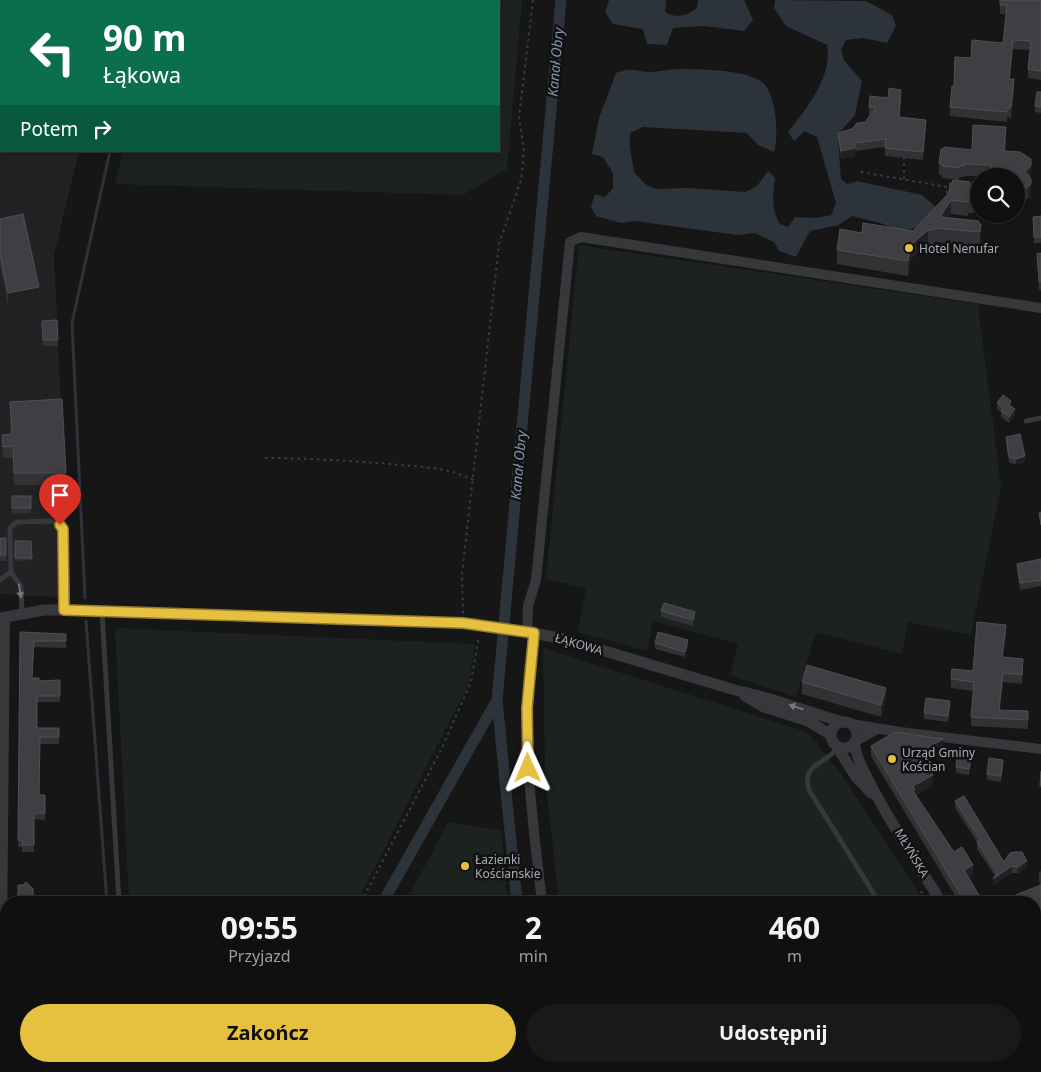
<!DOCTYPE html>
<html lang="pl">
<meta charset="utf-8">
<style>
body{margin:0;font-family:"Noto Sans",sans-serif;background:#19191a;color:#f1f3f6;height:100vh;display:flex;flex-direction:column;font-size:19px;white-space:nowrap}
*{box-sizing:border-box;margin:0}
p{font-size:16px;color:#9c9d9f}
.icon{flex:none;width:28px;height:28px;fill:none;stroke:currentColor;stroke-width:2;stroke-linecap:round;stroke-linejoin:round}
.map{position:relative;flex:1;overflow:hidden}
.drawer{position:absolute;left:0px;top:896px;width:1041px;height:176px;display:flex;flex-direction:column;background:#101011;border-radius:20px 20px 0 0;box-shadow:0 2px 8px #0003,0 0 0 1px #303031}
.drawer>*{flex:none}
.top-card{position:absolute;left:0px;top:0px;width:500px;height:152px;box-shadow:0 2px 8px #0003,0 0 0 1px #303031;background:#0b6e4f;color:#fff;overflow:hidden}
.tools{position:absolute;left:970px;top:168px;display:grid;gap:10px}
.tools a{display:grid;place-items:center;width:55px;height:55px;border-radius:50%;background:#101011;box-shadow:0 2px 8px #0003,0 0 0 1px #303031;font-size:25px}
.pin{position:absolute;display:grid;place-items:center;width:42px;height:42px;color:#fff;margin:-51px -21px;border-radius:50% 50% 50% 0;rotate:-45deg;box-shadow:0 0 5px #0007}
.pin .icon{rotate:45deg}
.me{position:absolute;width:55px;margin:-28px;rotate:359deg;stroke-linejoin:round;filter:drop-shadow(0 0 4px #0008)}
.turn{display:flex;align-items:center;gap:18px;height:105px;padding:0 20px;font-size:22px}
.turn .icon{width:65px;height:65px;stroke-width:2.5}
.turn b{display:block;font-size:35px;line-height:42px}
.then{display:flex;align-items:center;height:48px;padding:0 20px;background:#0003;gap:10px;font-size:19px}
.eta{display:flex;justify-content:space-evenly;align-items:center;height:85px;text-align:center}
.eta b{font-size:30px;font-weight:700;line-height:35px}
.cta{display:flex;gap:10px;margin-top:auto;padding:10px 20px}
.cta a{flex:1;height:58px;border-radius:30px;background:#e6c13f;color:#111;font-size:20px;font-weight:700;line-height:58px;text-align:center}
.cta a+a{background:#19191a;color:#f1f3f6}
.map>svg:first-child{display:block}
</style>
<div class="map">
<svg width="1041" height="1072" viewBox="0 0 1041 1072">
<rect width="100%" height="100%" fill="#161617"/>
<!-- built -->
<path fill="#222224" d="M0 133 1 151H79L54 255 70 598 0 594Z
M1041 979V1063L1032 1068 1031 1066H1035V982Z"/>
<!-- green -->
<path fill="#1c221e" d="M160 0H522L507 169 463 195 115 184 123 151H499V1Z
M579 245 978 304 1001 487 971 635 908 622 902 654 816 632 796 697 730 675 738 644 653 621 647 651 578 632 586 588 546 579Z
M115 628 475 644 469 684 357 902H129Z
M543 648 807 732 840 772 925 902H559L545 776Z
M448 822 501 830 508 902H406Z
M1041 955V979L1035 982V957Z
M137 1066H264L261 1072H137Z
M321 1066H523V1072H318Z
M575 1066H829L817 1072H575Z"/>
<!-- water -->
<path fill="#2d333a" d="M609 0H666L665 12C677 19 686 16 697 8L698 0H744L753 20 744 31 704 26 673 28 667 45 647 44 643 29 613 24 605 12Z
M775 0 866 1 892 15 896 26 887 43 863 38 846 40 841 50 844 60 862 81 855 115 841 131 838 140 841 179 847 184 857 181 922 195 936 207 931 225 900 231 880 223 852 216 839 225 810 231 796 257 779 251 774 242 755 233 737 235 635 221 621 223 596 216 591 207 595 194 605 197 613 188V173L603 157 592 154 599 118 616 73C631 67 634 71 649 72 659 72 669 69 679 69 699 69 742 70 759 80 777 90 779 134 774 152L758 145 747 133 643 127 630 133V147L634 172 645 184 655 189 688 188 745 192 757 186 768 171 775 178C773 194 771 210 780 224L788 227 795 217 816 218 831 215 836 203 817 137 805 131 794 141 788 132C807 108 833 76 827 45L786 26 774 8Z"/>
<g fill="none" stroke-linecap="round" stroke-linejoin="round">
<!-- stream -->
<path stroke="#2d333a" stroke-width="3" d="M143 1V0
M85 598 72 323 110 151
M86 621 107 902
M118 1066 119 1072"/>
<!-- canal -->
<path stroke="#2d333a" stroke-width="11" d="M497 700 517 902
M383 902 497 700 561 0
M534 1066 535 1072
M288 1072 292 1066"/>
<!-- tertiary-tunnel -->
<path stroke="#333437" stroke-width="11" stroke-dasharray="11 5.5" stroke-linecap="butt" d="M1035 1053 1041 1064"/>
<!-- path -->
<path stroke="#3d3e43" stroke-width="2" stroke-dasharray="2.5 4" stroke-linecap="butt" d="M861 172 947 187V196
M904 179V158
M924 246 928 252
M265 458C307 458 349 461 391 464 419 467 449 467 473 480
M463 613 462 574 499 244 521 180 524 151 519 117 533 0
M921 891 927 902
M361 902 441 750 471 682 479 636
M266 1072 270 1066
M743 1072 753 1066"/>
<!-- service -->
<path stroke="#37373c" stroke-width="5" d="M1026 421 1041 418
M0 580 11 572
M102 611 119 902
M22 613 21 586 11 572 10 528 17 522 51 521 56 522 63 529 64 609
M837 748C826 765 801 763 809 790L879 902
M1035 984 1041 981
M129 1066V1072"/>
<!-- minor -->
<path stroke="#37373c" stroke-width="10" d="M527 632 528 606 536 580 570 242 581 237 1041 308
M534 633C518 722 532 813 542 902
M851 724 900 732 1041 749
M857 740 877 729
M1035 946 1041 944
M1 1050 5 617
M66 1066V1072
M560 1066V1072"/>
<!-- tertiary -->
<path stroke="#37373c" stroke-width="11" d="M0 618 44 610H64L463 623 534 633 568 640 735 690 767 698 842 722
M745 696 764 707 808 721 831 735
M831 735a13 13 0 1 1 26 0a13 13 0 1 1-26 0Z
M855 744C854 768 925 875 941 902
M837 747 856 777 871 793"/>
<defs>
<path id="rail" d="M1035 1042 1041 1040
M1035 1051 1041 1049
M964 1072 978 1066
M987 1072 1000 1066
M1005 1072 1018 1066"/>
</defs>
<!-- rail casing -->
<use href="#rail" stroke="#4a4b51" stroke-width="5"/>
<!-- rail -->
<use href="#rail" stroke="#111112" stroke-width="3" stroke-dasharray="9" stroke-linecap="butt"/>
</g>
<!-- wall -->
<path fill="#323235" d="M1041 0V80L1028 78V69L1030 50 1013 49 1010 79 1014 88 1011 118 1007 117V122L950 116V107L954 86 971 58 1003 43 1006 14H1000V5Z
M1041 92V113L1035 112V106Z
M901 97 899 117 926 128 923 160 885 156V147L855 151V156L841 159 838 140V133L852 129 865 122 870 115H869V107L888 98Z
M1006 139 1005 151 1031 171 1030 178 1031 196 1028 199 1016 198V176H964V177H959V180L942 178V175H939V163L972 150Z
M952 183 970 185 975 199 973 213H968V216L951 214 948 218 981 224 980 246 934 242V244H928L911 259 908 276 837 264V250L862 233 913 231 949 193Z
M1041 216V243H1034L1033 217Z
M0 219 39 298 8 305 0 265Z
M1041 253V290H1039L1037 254Z
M57 320 58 346H43L42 321Z
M10 402 66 473V485H14L13 458H3L2 435 11 434Z
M997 403 1011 406 1015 415 1009 423 1001 417V412L997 409Z
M1006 437 1025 462 1016 465 1009 462 1006 443Z
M12 496H31V513L12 514Z
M0 538H6V561H0Z
M15 541H31L32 560 15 561Z
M1041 559V586L1020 590 1017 570V564Z
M661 611 695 618 693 626 661 617Z
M20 632 66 634V648L34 647 32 678 39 681 60 680V702H37V728H59V744H40L39 795H45V820L34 819V852H22V847H18Z
M1006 634 1003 657 1023 669 1022 684 1003 682 1000 710 1028 711V729L971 726V717L974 691 951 688V679L973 671Z
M655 643 688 646 685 657 655 649Z
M802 682 886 700 881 717 802 694Z
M950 707 948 722 924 719V713Z
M871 746 943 749 920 762 933 785 916 795 954 852 973 875 969 877 983 902H959L871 756Z
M971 762 969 775 956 773V767Z
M1003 766 1001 782 987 780V774Z
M955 801 1004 862 1027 868 1018 873H1012L993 885 995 876 977 849V842L955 808Z
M1041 871V919L1035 922 1040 885 1039 882V872Z
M33 889V902H18Z
M35 1066H52V1072H36Z"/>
<!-- shaded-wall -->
<path fill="#212123" d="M1013 40V49L1009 88V79Z
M1014 79V88L1011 118V108Z
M926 120V128L923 160V152Z
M855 148V156L841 159V151Z
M1031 159V177L1025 183V171Z
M1031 179V196L1028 199V187Z
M975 185V199L973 213V199Z
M951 200V214L942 228 940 217Z
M981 224V238L980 246V232Z
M928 230V244L911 259 908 276V261L911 245Z
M39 287V298L8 305V293Z
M1015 409V415L1009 423V417Z
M1025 456V462L1016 465V459Z
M695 612V618L693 626V620Z
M1006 625V634L1002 667V657Z
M688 640V646L685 657V652Z
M1023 659V669L1022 684V675Z
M1003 673V682L999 719V710Z
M886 688V700L881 717V705Z
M943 739V749L916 764V754Z
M933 775V785L915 795 913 801V786Z
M1027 861V868L1018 873V867Z
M973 865V875L964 880V870Z
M1012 866V873L993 885V879Z
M1041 909V919L1035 922V912Z"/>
<!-- building -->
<path fill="#3f3f43" stroke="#4f5055" d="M1000 0H1041V71L1028 69 1031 41 1013 40 1009 79H1014L1011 108H1007V112L950 107 952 86H954L955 57 971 58 972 40 1003 43 1007 5H1000Z
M889 88 901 90 899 117 926 120 923 152 885 148 886 139 855 143V148L841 151 838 133 852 129 857 123 865 122 876 108 869 107 870 96 888 98Z
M1037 92H1041V107L1035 106Z
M973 125 1006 127 1004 151 1020 152 1031 159V166L1025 171 1031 179V184L1028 187 1016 186V176L990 175 991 165 964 164V166L959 165V168L942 166V163H939L941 149H944V147L972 150Z
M953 180 970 182V185H975L973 199H968V202L951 200 940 217 979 221V224H981L980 232 934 228V230H928L911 245 908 261 837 250 840 229 862 233 863 223 913 231 949 193 950 183H952Z
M23 214 39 287 8 293 0 253V219Z
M1041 216V237H1034L1033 217Z
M1041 253V281H1039L1037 254Z
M57 320 58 340H43L42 321Z
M1003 395 1011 401 1009 405 1015 409 1009 417 1001 411 1003 408 997 403Z
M62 399 66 473H14L13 446 3 447 2 435 12 434 10 402Z
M1020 434 1025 456 1016 459 1009 457 1006 437Z
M12 496H31V508H12Z
M1041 512V525L1039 513Z
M0 538H6V555H0Z
M15 541H31L32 558H15Z
M1041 559V580L1020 583 1017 564Z
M664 603 695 612 693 620 661 611Z
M977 622 1006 625 1002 657 1023 659 1022 675 1003 673 999 710 1028 711V720L971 717 974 682 951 679 952 669 973 671Z
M20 632 66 634V641H34L32 678H39V681L60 680V696H37V728H59V737H40L39 795H45V813H34V845H22V840H18Z
M658 632 688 640 685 652 655 643Z
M807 665 886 688 881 705 802 682Z
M926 698 950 701 948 716 924 713Z
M895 732 943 739 916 754 924 769 928 767 933 775 913 786 915 789 913 791 954 852 962 847 973 865 964 870 983 902H965L871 746Z
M957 755 971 757 969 769 956 767Z
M989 758 1003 760 1001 776 987 774Z
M1041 771V786H1040Z
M964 796 1004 862 1010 853 1014 852H1022L1027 861 1018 867 1012 866 993 879 997 873 977 842 980 840 955 801Z
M26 882 33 889V898H28V902H18V885H23Z
M1041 885V909L1035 912V902H998Z
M36 1066H52V1070L36 1071Z
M81 1066H95V1072H81Z"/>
<!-- one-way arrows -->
<defs><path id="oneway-solid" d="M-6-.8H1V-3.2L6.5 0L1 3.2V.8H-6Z" transform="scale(1.25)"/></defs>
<g fill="#75777f">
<use href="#oneway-solid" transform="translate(20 591) rotate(81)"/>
<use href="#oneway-solid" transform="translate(796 707) rotate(-163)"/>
</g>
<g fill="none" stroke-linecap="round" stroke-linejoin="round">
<defs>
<path id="route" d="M60 525 63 529 64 610 463 623 534 633 527 708 528 768"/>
</defs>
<!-- route casing -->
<use href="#route" stroke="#967d29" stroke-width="12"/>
<!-- route -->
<use href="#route" stroke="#e6c13f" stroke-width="9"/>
</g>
<!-- markers -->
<g fill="#e6c13f" stroke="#111112" stroke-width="2">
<circle cx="909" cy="248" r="5"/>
<circle cx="892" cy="759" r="5"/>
<circle cx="465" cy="866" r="5"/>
</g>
<g text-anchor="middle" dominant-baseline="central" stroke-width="5" stroke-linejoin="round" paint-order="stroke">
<!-- poi labels -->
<g font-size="12" fill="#a8abb6" stroke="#111112" text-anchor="start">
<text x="919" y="248">Hotel Nenufar</text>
<text x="902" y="752">Urząd Gminy<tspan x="902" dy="14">Kościan</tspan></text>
<text x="475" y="859">Łazienki<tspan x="475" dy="14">Kościanskie</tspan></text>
</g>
<!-- street labels -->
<g font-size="12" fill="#a8abb6" stroke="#111112">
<text transform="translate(579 644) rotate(16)">ŁĄKOWA</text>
<text transform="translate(912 853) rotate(59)">MŁYŃSKA</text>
</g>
<!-- water labels -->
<g font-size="14" font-style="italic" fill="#8295af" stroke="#111112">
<text transform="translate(555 62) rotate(-85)">Kanał Obry</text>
<text transform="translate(518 465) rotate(-85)">Kanał Obry</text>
</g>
</g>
</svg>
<div class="tools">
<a><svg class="icon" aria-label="search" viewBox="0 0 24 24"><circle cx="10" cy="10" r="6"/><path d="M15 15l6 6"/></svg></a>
</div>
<div class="pin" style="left:60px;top:525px;background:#d93025"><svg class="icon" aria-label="arrive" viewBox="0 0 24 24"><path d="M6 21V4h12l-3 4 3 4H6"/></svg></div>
<svg class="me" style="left:528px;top:768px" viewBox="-20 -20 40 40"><path d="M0-17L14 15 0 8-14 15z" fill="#e6c13f" stroke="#fff" stroke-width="4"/></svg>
<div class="top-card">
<div class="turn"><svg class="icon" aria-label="left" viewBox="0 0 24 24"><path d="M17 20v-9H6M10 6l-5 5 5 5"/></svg><div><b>90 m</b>Łąkowa</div></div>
<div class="then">Potem<svg class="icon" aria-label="right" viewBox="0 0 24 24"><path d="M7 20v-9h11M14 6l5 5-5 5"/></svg></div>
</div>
<section class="drawer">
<div class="eta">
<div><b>09:55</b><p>Przyjazd</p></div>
<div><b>2</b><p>min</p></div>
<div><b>460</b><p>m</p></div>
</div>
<div class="cta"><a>Zakończ</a><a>Udostępnij</a></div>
</section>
</div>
